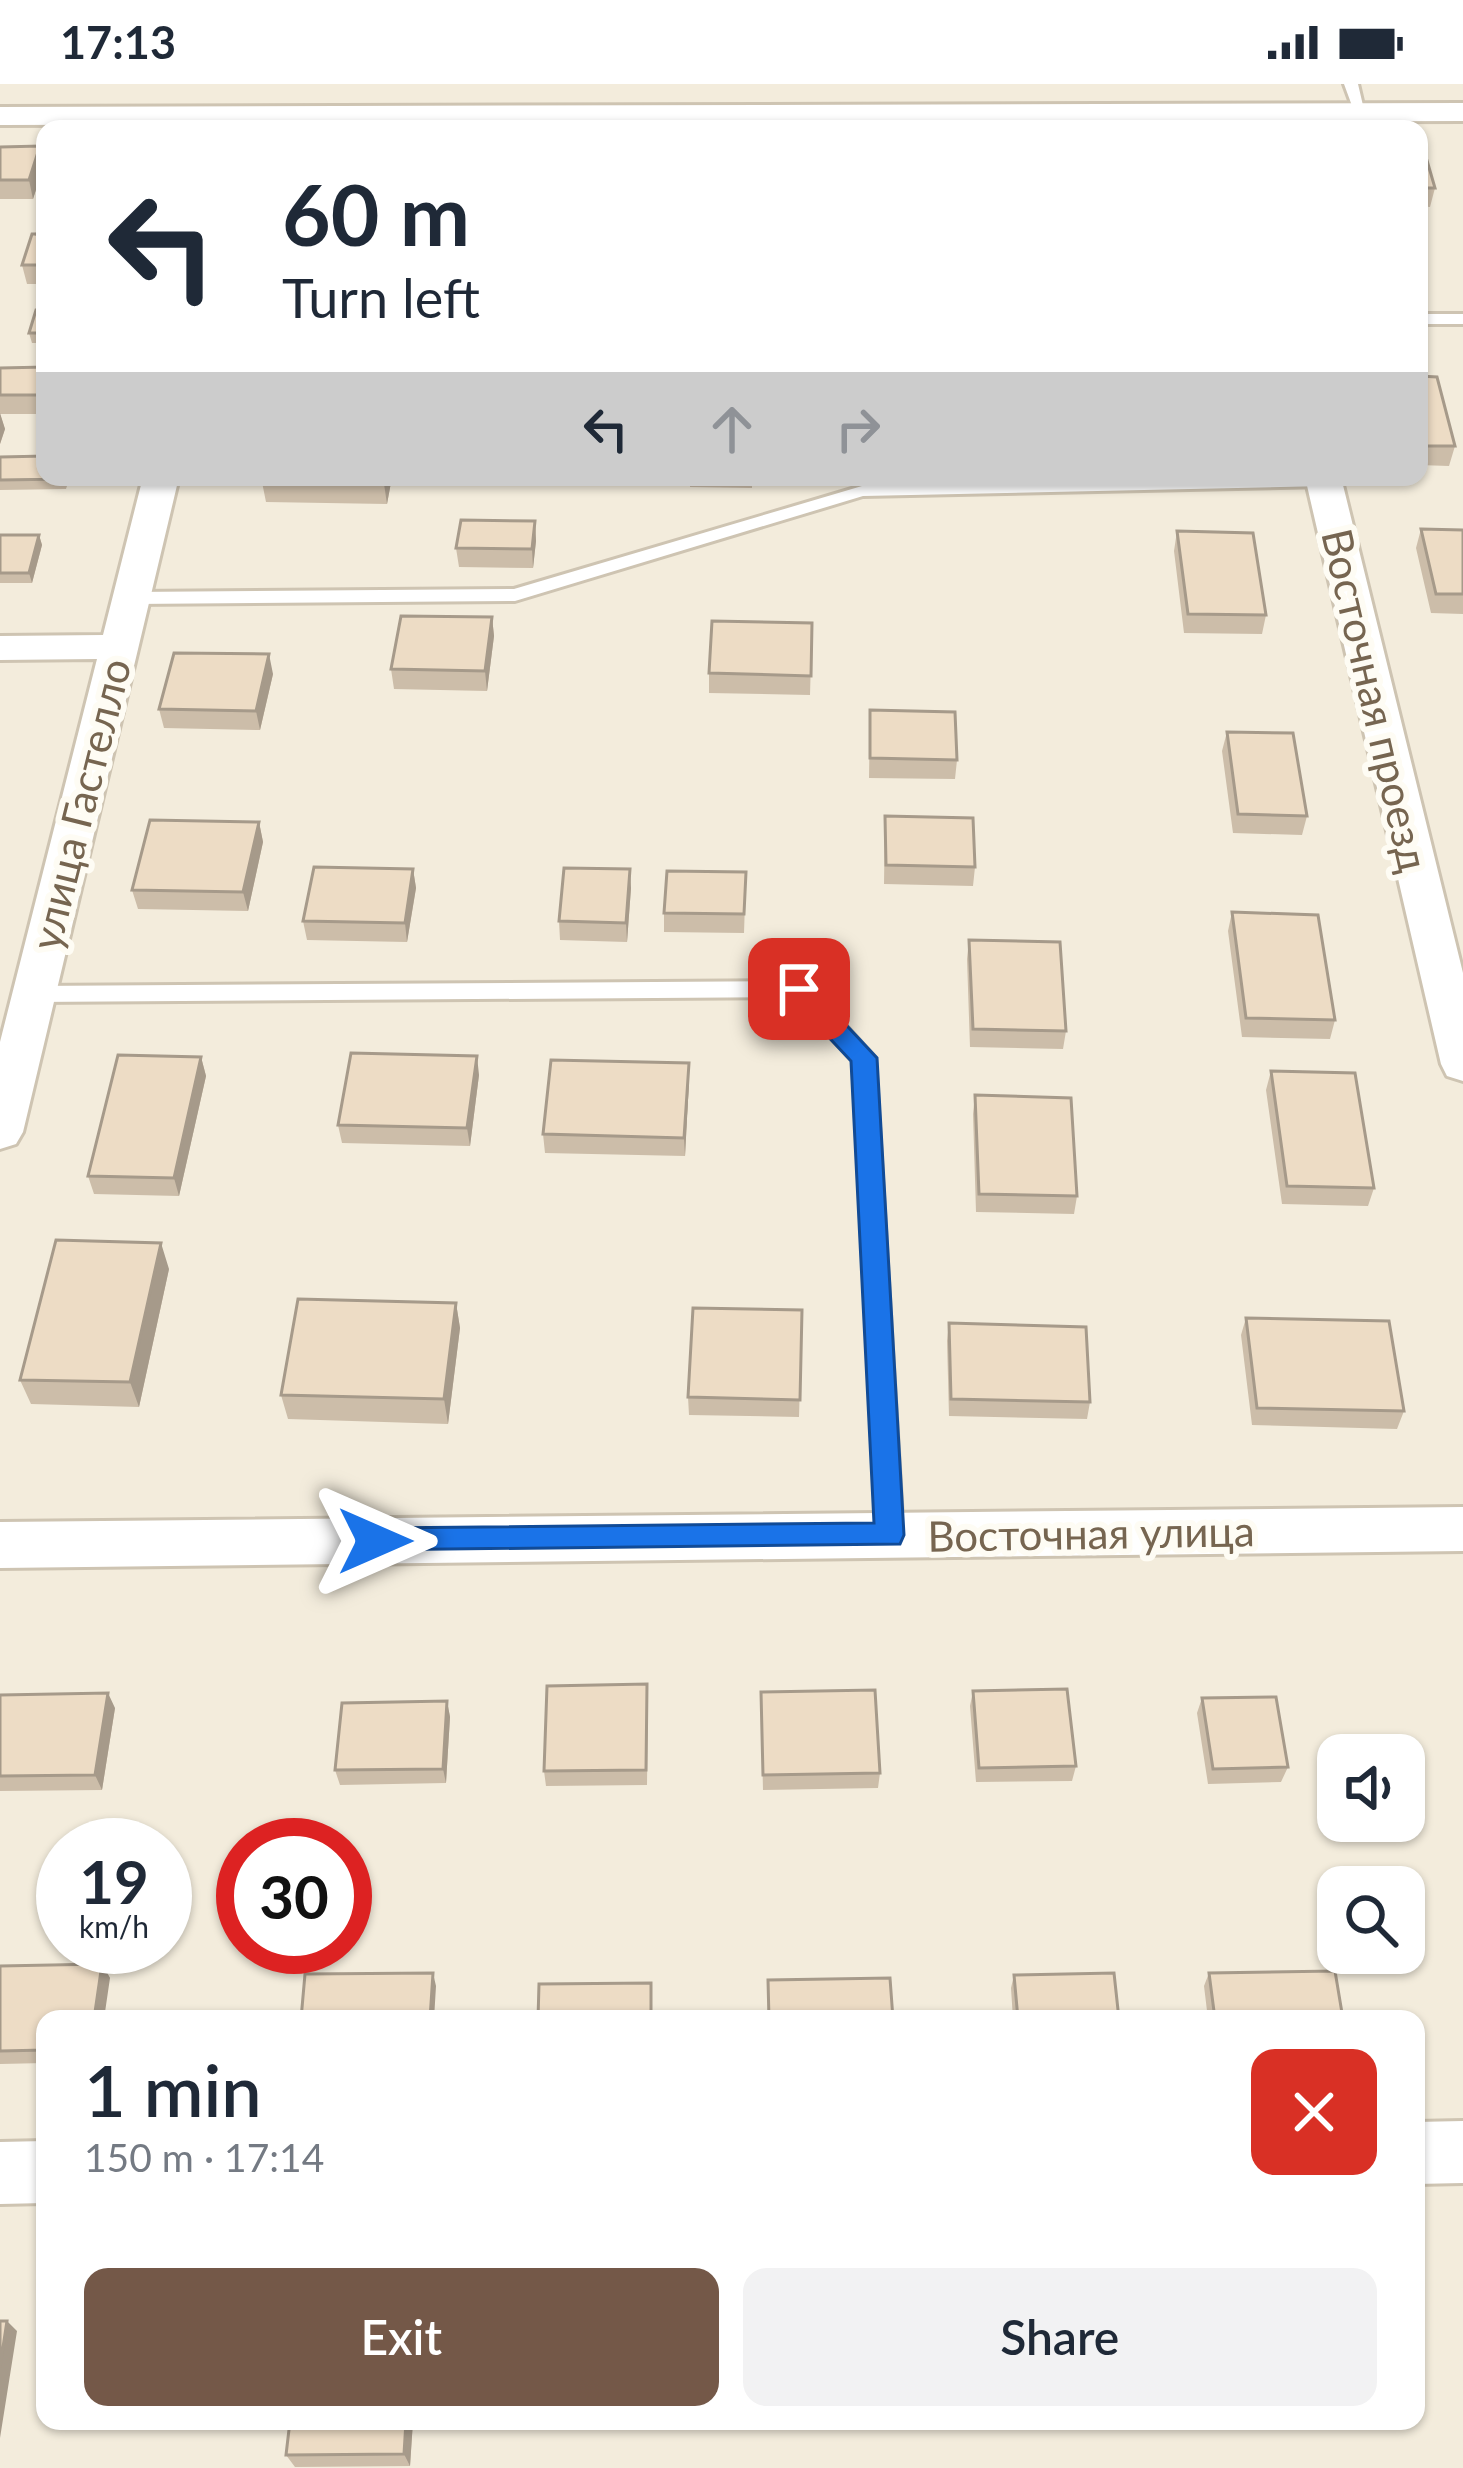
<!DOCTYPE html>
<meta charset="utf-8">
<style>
body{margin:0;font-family:Lato,sans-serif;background:#f2f2f3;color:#1f2937;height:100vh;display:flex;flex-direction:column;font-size:45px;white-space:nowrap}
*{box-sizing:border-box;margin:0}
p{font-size:39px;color:#747a83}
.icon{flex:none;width:66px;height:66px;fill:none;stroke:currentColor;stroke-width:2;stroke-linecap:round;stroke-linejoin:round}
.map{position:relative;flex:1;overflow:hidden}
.panel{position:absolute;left:36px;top:1926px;width:1389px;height:420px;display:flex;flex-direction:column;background:#fff;border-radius:24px;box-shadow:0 3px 9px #0004}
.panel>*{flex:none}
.guide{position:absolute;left:36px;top:36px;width:1392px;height:366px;border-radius:24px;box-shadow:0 3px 9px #0004;background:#fff;color:#1f2937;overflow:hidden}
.controls{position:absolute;left:1317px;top:1650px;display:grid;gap:24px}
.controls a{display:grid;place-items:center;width:108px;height:108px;border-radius:24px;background:#fff;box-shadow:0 3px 9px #0004;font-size:60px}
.speed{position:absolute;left:36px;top:1734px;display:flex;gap:24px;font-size:60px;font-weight:700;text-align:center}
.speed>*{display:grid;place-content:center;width:156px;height:156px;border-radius:50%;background:#fff;box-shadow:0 3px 9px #0004;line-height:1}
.speed small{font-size:30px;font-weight:400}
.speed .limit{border:18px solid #d22;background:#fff;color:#111}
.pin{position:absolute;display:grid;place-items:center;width:102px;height:102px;color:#fff;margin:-51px;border-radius:24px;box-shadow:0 6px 18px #0006}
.me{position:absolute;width:132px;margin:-66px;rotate:90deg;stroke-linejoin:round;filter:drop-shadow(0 0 9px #0008)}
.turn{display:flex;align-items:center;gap:42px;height:252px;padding:0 48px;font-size:54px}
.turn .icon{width:156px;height:156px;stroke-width:2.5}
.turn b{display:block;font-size:84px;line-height:102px}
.lanes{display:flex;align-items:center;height:114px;padding:0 48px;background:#0003;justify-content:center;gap:60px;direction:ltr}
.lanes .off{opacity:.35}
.round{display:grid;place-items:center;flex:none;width:126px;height:126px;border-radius:24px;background:#f2f2f3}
.headline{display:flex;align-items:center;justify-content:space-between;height:204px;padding:0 48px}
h1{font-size:72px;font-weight:600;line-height:90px}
.action{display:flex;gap:24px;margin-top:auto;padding:24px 48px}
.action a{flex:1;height:138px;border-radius:24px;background:#745848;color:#fff;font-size:48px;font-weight:600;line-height:138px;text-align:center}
.action a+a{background:#f2f2f3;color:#1f2937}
.status{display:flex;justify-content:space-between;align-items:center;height:84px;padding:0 60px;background:#fff;direction:ltr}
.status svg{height:33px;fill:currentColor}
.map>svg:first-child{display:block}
</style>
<div class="status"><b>17:13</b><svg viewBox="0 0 49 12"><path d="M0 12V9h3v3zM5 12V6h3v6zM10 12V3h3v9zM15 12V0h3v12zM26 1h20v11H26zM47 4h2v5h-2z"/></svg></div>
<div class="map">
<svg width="1463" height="2384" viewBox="0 0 1463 2384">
<rect width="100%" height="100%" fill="#fcf9ed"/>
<!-- residential -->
<path fill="#f3ecdc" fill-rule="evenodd" d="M0 0H1463V2384H0ZM45 45H1419V393H45ZM1338 1671H1404V1737H1338ZM63 1761H165V1863H63ZM243 1761H345V1863H243ZM1338 1803H1404V1869H1338ZM45 1935H1416V2337H45Z"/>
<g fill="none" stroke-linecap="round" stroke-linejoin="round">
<defs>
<path id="service" d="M1344 0H1358L1365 30H1355Z
M1419 230H1463V240H1419Z
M1260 393H1330L1333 397 1324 402 863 412 515 517 132 520 123 514 132 508 514 505 862 402Z
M799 897 807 899 875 974 903 1452 899 1460 890 1463 881 1460 877 1452 853 977 793 913 33 918 22 910 33 902Z"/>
<path id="minor" d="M1463 19V37L0 41V23Z
M143 393H179L23 1048 16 1060 0 1065V958L97 575 0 576V552L103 551Z
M1305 393H1341L1463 889V997L1447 992 1441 980Z
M1463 1423V1467L0 1484V1438Z
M1463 2037V2099L1416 2100V2038Z
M45 2057V2119L0 2120V2058Z"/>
</defs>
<!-- service casing -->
<use href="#service" stroke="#cec4b2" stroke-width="6"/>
<!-- minor casing -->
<use href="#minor" stroke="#cec4b2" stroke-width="6"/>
<!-- service -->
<use href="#service" fill="#fff" fill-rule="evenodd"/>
<!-- minor -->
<use href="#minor" fill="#fff" fill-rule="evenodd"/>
</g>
<!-- wall -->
<path fill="#ccbda9" d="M0 63 44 81 33 115H0Z
M1419 73 1435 104 1430 123 1419 122Z
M45 130V200H27L22 181Z
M45 226V259H32L29 249Z
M45 283V330H0L5 345 0 360V284Z
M1419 292 1455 362 1449 382 1419 381Z
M0 373 70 393 66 405 0 406Z
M261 393H392L387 420 266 418Z
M690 393H752V404L690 403Z
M535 437 536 457 533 484 459 483 456 464Z
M1421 445 1463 446V530L1431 529 1416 464Z
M1177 447 1266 531 1262 550 1184 549 1174 467Z
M0 451H39L42 461 32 499H0Z
M492 533 494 552 487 607 394 605 391 585Z
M812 539 810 611 709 609V589Z
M273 590 260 646 164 644 159 625Z
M870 626 957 676 955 695 869 694Z
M1227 648 1307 732 1302 751 1233 749 1222 667Z
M885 732 975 783 973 802 884 800Z
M259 738 263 758 248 827 138 825 132 806Z
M413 785 416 804 407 858 307 856 303 837Z
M746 788 744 849 664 848V829Z
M631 804 627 858 560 856 559 837Z
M1232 828 1335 936 1330 955 1242 953 1228 847Z
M969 856 1066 947 1063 965 970 963 967 875Z
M201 973 206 992 179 1112 94 1110 88 1092Z
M1271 987 1374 1104 1368 1122 1282 1120 1266 1006Z
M479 991 470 1062 342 1059 338 1041Z
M689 997 685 1072 545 1069 543 1050Z
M975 1011 1077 1112 1074 1130 976 1128 973 1030Z
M169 1185 139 1323 31 1320 20 1296Z
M456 1219 460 1244 448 1340 288 1335 281 1311Z
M802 1226 799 1333 689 1331 688 1313Z
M1246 1234 1404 1327 1397 1345 1252 1341 1241 1251Z
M949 1239 1090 1318 1087 1335 949 1332 947 1257Z
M973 1607 1076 1682 1072 1697 976 1698 970 1622Z
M0 1611 115 1624 102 1706 0 1707Z
M1202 1614 1288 1683 1281 1698 1208 1700 1197 1629Z
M648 1616 647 1701 546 1702 544 1687Z
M447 1617 450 1633 446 1699 340 1701 335 1686Z
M761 1623 880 1689 878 1704 763 1706Z
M102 1880 110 1894 45 1935V1979L0 1980V1882Z
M1209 1889 1343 1935H1208L1204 1902Z
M1014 1891 1119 1935H1013L1011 1904Z
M413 2337 410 2382 295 2383 286 2371Z"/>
<!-- shaded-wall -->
<path fill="#a69a8a" d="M40 62 44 81 33 115 29 96Z
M0 329 5 345 0 360Z
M383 393H392L387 420Z
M535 437 536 457 533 484 532 465Z
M39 451 42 461 32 499 29 489Z
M492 533 494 552 487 607 485 587Z
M269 570 273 590 260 646 256 627Z
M259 738 263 758 248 827 243 808Z
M413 785 416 804 407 858 405 839Z
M630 785 631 804 627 858 626 839Z
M477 972 479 991 470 1062 467 1044Z
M201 973 206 992 179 1112 174 1094Z
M689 979V997L685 1072 684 1054Z
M161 1159 169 1185 139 1323 130 1298Z
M456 1219 460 1244 448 1340 444 1315Z
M108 1609 115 1624 102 1706 95 1691Z
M447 1617 450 1633 446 1699 443 1685Z
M102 1880 110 1894 104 1935H94Z
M433 1889 436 1902 434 1935H430Z
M7 2237 17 2247 0 2354V2283Z
M406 2337H413L410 2382 404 2370Z"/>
<!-- building -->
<path fill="#eddcc5" stroke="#a69a8a" stroke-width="3" d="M40 62 29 96H0V63Z
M1419 73H1426L1435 104H1419Z
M42 130H45V149L37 150Z
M32 150H45V181H22Z
M36 226H45V249H29Z
M45 283V311H0V284Z
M1419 292 1437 293 1455 362H1419Z
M45 372V393H64V395L0 396V373Z
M461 436 535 437 532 465 456 464Z
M1421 445 1463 446V510H1436Z
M1177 447 1253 449 1266 531 1188 530Z
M0 451H39L29 489H0Z
M401 532 492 533 485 587 391 585Z
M712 537 812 539 811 592 709 589Z
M174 569 269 570 256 627 159 625Z
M870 626 955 628 957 676 870 674Z
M1227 648 1293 649 1307 732 1238 730Z
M885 732 973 734 975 783 886 781Z
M150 736 259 738 243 808 132 806Z
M314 783 413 785 405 839 303 837Z
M564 784 630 785 626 839 559 837Z
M667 787 746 788 744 830 664 829Z
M1232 828 1318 831 1335 936 1246 934Z
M969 856 1060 858 1066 947 973 945Z
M351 969 477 972 467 1044 338 1041Z
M118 971 201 973 174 1094 88 1092Z
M551 976 689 979 684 1054 543 1050Z
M1271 987 1355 989 1374 1104 1287 1102Z
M975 1011 1071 1014 1077 1112 979 1110Z
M56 1156 161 1159 130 1298 20 1296Z
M298 1215 456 1219 444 1315 281 1311Z
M693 1224 802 1226 800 1316 688 1313Z
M1246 1234 1389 1237 1404 1327 1257 1324Z
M949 1239 1086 1243 1090 1318 951 1315Z
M647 1600 646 1686 544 1687 547 1602Z
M1067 1605 1076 1682 979 1684 973 1607Z
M875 1606 880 1689 763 1691 761 1608Z
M108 1609 95 1691 0 1692V1611Z
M1276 1613 1288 1683 1213 1685 1202 1614Z
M447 1617 443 1685 335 1686 342 1619Z
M102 1880 94 1935H45V1966L0 1967V1882Z
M1335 1887 1343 1935H1215L1209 1889Z
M433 1889 430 1935H301L305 1890Z
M1114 1889 1119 1935H1018L1014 1891Z
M890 1894 893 1935H769L768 1896Z
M651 1899V1935H538L539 1900Z
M0 2237H7L0 2283Z
M290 2337H406L404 2370 286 2371Z"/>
<!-- route -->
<path fill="#1a73e8" stroke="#114b97" stroke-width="3" d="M799 896 807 899 877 974 904 1451 900 1460 364 1466 360 1457 364 1448 375 1444 874 1439 851 977 790 912 786 905Z"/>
<g text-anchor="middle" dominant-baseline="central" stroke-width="12" stroke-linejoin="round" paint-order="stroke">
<!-- street labels -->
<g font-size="42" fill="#766550" stroke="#fefcf4">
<text transform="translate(1376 616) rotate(77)">Восточная проезд</text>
<text transform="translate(80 720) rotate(-76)">улица Гастелло</text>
<text transform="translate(1091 1449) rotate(-1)">Восточная улица</text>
</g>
</g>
</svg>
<div class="controls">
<a><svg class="icon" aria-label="sound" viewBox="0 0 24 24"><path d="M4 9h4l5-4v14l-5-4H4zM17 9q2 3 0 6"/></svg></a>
<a><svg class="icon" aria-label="search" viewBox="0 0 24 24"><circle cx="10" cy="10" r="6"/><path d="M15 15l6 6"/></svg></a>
</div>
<div class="speed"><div>19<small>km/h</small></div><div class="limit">30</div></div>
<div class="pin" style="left:799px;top:905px;background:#d93025"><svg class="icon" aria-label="arrive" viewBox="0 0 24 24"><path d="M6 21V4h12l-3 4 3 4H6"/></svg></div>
<svg class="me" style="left:375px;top:1457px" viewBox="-20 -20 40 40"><path d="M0-17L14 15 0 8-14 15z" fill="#1a73e8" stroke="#fff" stroke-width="4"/></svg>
<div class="guide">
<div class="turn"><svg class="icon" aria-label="left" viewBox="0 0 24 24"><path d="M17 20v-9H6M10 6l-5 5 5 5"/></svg><div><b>60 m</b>Turn left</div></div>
<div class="lanes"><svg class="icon" aria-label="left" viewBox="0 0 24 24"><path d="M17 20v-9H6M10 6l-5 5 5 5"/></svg><svg class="icon off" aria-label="ahead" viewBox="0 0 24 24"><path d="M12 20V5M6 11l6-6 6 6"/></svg><svg class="icon off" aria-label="right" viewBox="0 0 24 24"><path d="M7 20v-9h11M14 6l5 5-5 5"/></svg></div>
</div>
<section class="panel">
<div class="headline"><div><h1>1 min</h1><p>150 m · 17:14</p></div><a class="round" style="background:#d93025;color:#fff"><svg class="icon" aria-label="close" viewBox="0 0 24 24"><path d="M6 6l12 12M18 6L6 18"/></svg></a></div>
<div class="action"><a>Exit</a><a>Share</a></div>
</section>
</div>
